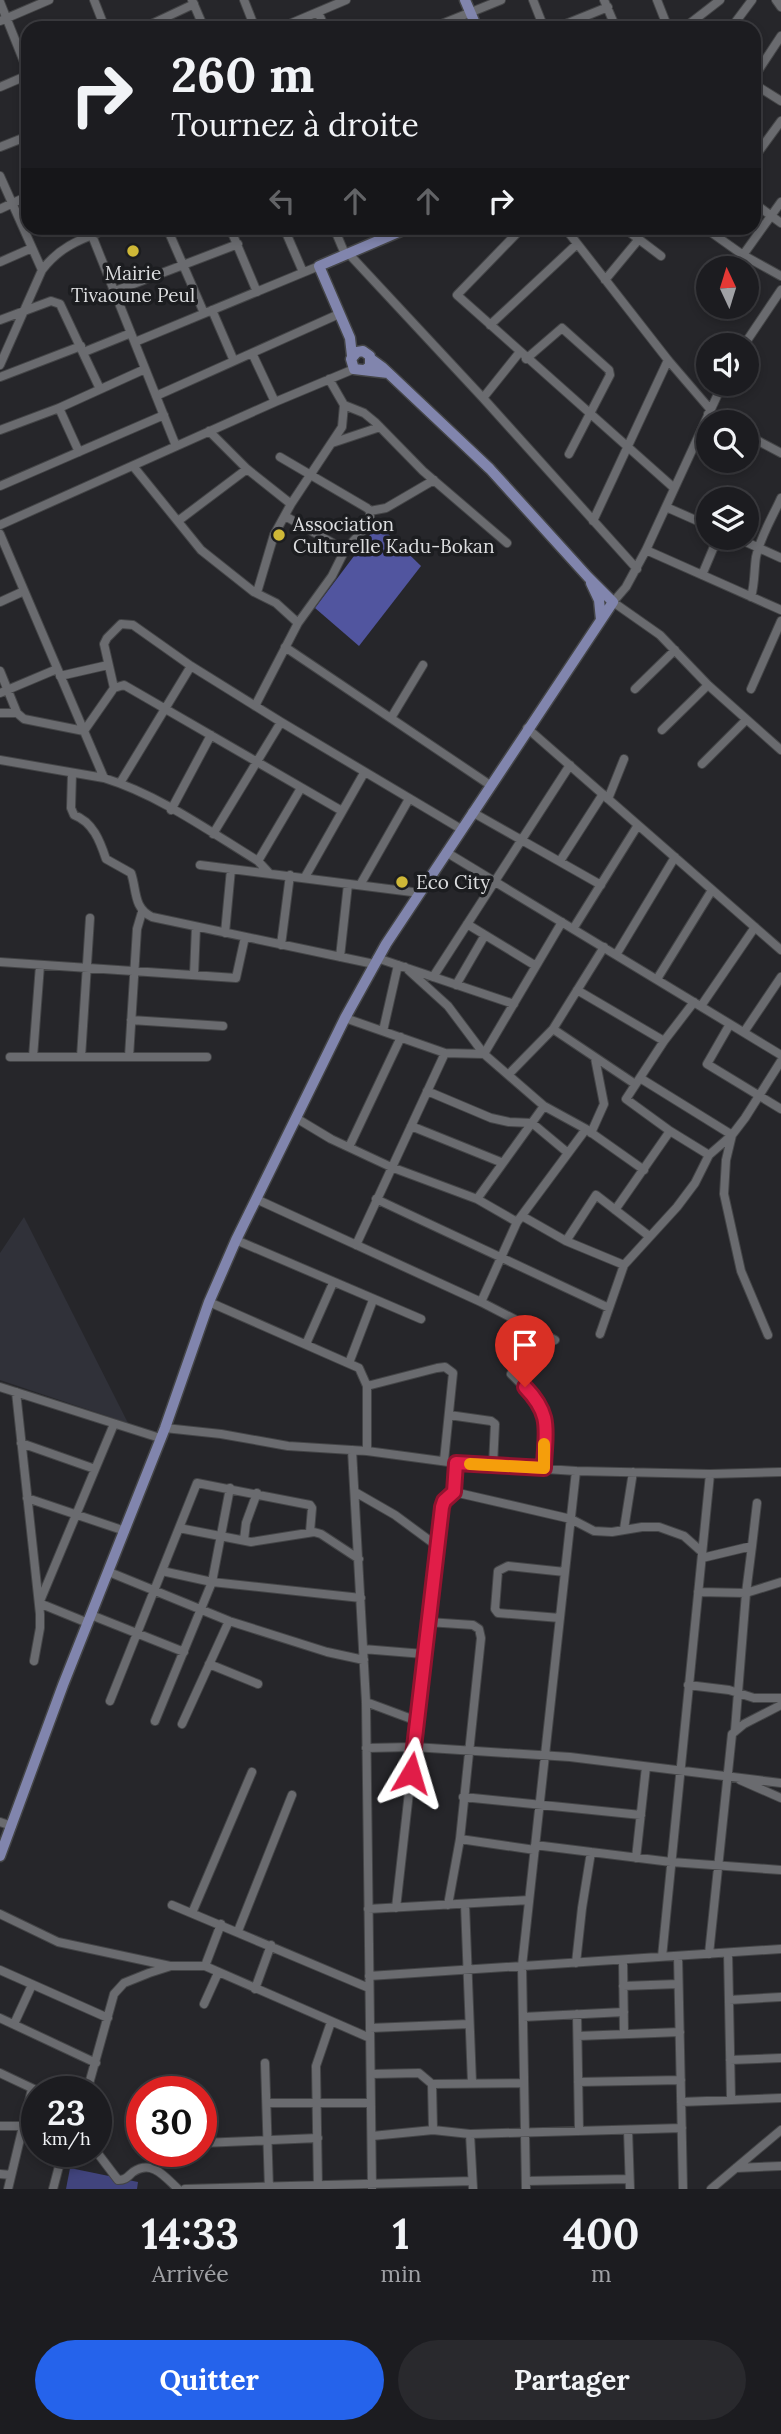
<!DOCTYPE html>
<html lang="fr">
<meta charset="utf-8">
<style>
body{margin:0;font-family:Lora,serif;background:#29292d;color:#f1f3f6;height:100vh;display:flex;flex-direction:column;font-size:26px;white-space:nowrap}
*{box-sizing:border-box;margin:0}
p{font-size:23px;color:#a0a1a5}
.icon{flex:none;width:38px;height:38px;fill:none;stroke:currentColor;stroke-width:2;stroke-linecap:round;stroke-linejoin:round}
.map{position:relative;height:2189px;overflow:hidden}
.details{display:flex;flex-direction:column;background:#1c1c20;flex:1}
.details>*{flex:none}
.banner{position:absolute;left:21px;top:21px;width:740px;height:214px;border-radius:21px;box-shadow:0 4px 10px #0003,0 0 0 2px #3a3a3e;background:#1c1c20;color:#f1f3f6;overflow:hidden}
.needle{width:46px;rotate:356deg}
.tools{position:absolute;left:696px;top:256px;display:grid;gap:14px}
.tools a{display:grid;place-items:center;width:63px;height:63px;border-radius:50%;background:#1c1c20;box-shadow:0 4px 10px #0003,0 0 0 2px #3a3a3e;font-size:35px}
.speed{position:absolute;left:21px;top:2076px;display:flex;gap:14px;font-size:35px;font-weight:700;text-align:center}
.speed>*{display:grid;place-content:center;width:91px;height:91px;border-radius:50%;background:#1c1c20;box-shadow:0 4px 10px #0003,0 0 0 2px #3a3a3e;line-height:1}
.speed small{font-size:18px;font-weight:400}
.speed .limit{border:10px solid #d22;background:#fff;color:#111}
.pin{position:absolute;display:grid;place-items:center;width:60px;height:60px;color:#fff;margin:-72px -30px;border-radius:50% 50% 50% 0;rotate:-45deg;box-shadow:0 0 7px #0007}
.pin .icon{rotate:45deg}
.me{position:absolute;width:77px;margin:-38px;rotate:7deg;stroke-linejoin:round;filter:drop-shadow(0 0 5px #0008)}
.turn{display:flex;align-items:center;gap:24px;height:147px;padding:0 35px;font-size:32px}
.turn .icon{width:91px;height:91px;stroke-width:2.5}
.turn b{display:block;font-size:49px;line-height:60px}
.lanes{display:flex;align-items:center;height:66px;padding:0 35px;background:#0003;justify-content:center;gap:35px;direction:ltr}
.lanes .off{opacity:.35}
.eta{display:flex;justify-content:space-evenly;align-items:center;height:119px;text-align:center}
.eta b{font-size:42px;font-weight:700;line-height:49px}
.button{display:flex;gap:14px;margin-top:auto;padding:14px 35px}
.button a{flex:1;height:80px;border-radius:42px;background:#2563eb;color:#fff;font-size:28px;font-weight:700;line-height:80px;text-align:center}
.button a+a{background:#29292d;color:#f1f3f6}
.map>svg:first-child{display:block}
</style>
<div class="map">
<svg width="781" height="2189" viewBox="0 0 781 2189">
<rect width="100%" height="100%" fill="#26262a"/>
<!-- built -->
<path fill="#303139" d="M24 1217 128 1423 0 1380V1253Z"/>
<!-- green -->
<path fill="#41447d" d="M70 2168 138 2182 137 2189H66Z"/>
<!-- water -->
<path fill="#51559f" d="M378 524 421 566 359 646 315 608Z"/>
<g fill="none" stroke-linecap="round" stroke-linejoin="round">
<defs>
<path id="minor" d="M94 0 105 28
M192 0 204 28
M244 0 255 28
M533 0 544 28
M604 0 616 28
M657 0 668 28
M776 0 781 7
M0 2 28 72
M318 12 325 28
M0 21 49 0
M143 28 194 4
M280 28 346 0
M432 28 501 0
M556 28 608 7
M684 28 720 0
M731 28 752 0
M754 77 781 36
M754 84 781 101
M0 87 28 75
M0 147 28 136
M754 158 781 121
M0 176 42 270
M754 203 781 223
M0 209 28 196
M89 228 176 446
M167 228 204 313
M230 228 257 292
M284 228 303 272
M334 228 345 254
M522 228 457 295 674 488
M565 228 668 360 710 409
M624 228 661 256
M705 228 743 255 781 276
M348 253 483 398 637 569
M743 255 781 202
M0 262 32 248
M605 280 639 239
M115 291 238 244
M212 310 234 361
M0 320 51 301 60 304 100 389
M490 325 577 244
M135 342 319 266
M744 345 781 290
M84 352 131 333
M252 353 275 402
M526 359 562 328 609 370 610 375 569 454
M0 365 42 270C61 245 82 239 110 228
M0 377 81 346
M723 383 646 550 626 587 613 602 660 635 708 685 781 750
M156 396 339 314
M483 398 519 353
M344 405 364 413 375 422 423 471 507 543
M59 408 79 452
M708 414 722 422
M0 430 59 408 145 369
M209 431 247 469 291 504
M747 435 781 453
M332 443 380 427
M133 466 201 550 254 592 276 603 298 623
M0 486 164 415
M666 507 709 526
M370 511 386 508 434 480
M285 516 345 550
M178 521 247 469
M593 521 668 360
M0 525 275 402 354 369
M0 534 104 778C159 795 209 831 258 861L269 873
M735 537 781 558
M646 550 781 610
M702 575 718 537
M254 592 258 589 274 535 291 504 342 427 344 405 329 379
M751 597C755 583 754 570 756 557 760 537 773 516 781 498
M0 602 24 591
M285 647 490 785
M0 671 17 713 24 719 84 731 114 688 124 685 342 811
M60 676 108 665
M114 688 104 644 107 638 121 624 133 625 191 666 281 722 461 829
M635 689 675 650
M751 689 781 621
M0 693 57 669
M255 706 298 623 332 576 345 550 370 523V511L367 508 280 457
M0 713H17
M391 718 423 665
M527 728 781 950
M662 730 708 685
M0 760 104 778
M702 764 746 720
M72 773 71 808 74 815C93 822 100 841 106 859L131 873C137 890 133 908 152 917L374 964
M120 783 191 666
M608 799 624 759
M171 810 211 735
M472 812 601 885
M213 834 281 722
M446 852 781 1055
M258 861 301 788
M560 861 603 794
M200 865 420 893
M305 877 364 773
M360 885 409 799
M467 924 536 966
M573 929 638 825
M225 933 231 869
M281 945 290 875
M616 955 675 857
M340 957 348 884
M377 958 514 1004
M0 962 236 978 245 937
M405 967 448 1006 484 1054 544 1106 586 1129 644 1170
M194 975 196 927
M433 977 570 765
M657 979 712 890
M456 985 485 935
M577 990 664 1041
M701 1006 755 927
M345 1018 445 1053 484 1054
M131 1020 223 1026
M730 1024 707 1064 781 1109
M553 1029 635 1084
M383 1031 398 965
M744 1032 781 977
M484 1054 562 922
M10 1057H207
M33 1057 40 965
M81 1057 90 918
M129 1057 137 929 142 912
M509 1074 553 1029 604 947
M640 1078 732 1135 726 1160 724 1194 741 1271 768 1335
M427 1091 491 1118 509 1122 532 1123 568 1153
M296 1118 331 1139 391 1167 477 1199 517 1222
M411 1126 503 1163
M670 1131 709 1155
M591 1133 604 1104 595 1058
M349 1147 401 1037
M256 1199 481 1302 555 1340
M376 1199 609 1308
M477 1199 544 1106
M615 1210 670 1131 626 1099 664 1041 694 1002
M522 1216 566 1241 624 1265
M236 1240 421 1319
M566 1241 596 1195 649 1236
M356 1245 445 1053
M209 1302 359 1368 367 1386V1451
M481 1302 517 1222 586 1129
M600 1334 624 1265 677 1207 695 1183 709 1155 732 1135 745 1118 781 1061
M306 1344 333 1283
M349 1363 373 1300
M511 1374 538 1401 545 1415 544 1468
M367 1386 437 1368 445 1367 453 1373 444 1461
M0 1387 160 1438
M16 1392 40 1614V1628L34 1661
M449 1415 491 1421 495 1424 493 1465
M165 1428 221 1434 288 1446 367 1451 456 1463 576 1471 710 1474 781 1472
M21 1443 95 1469
M352 1450 366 1702 372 2189
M355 1492 395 1515 437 1546
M454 1492 571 1519 594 1531 612 1532 642 1527H659L684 1536 702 1552
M27 1498 125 1531
M179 1528 251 1542 314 1532 321 1534 359 1559
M624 1529 633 1472
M244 1540 246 1523 257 1493
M702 1558 752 1546 757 1503
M162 1571 212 1582 361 1598
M109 1572 229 1621 327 1652 364 1660
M698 1592 746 1593 752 1546
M40 1601 114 1424
M39 1603 88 1623
M91 1615 184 1652
M560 1618 498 1613 495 1609 498 1571 508 1566 565 1572
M428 1622 473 1625 479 1629 481 1638 460 1839 448 1905
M363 1649 424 1654
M209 1664 258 1684
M688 1685 729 1690 754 1698H781
M110 1701 197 1483 310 1505 312 1508 310 1532
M366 1702 417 1721
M155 1721 212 1582 230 1488
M182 1724 229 1621
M735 1730 746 1593 781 1582
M366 1748 414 1747 570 1757 781 1783
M740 1780 781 1798
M463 1797 641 1815
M0 1822 12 1826
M460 1839 535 1850
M535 1845 671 1862 781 1870
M636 1858 646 1767
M465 1904 472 2083
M172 1905 369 1988
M396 1908 441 1507 444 1501 454 1492 456 1463
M368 1909 529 1900
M192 1913 252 1772
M0 1914 58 1942 170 1966
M238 1931 292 1795
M728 1953 731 2099
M709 1954 732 1734 744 1724 781 1705
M678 1956 683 2189
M662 1957 710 1474
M623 1960 624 2034
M576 1963 582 1908 591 1852
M205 1966 221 1924
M0 1970 108 2018
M369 1976 781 1949
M623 1986 678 1984
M255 1989 271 1945
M729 2000 781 1997
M204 2004 218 1973
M577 2014 579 2131
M523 2017 624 2012
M0 2018 96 2063
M14 2024 32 1985
M370 2028 469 2024
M578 2036 680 2032
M730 2060 781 2058
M265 2063 269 2189
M0 2073 38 2091
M371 2074 419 2073 432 2084 524 2083
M578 2082 681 2080
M432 2084 433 2130
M87 2091 114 1994 124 1983 149 1973 171 1966H205L370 2038
M681 2102 781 2098
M267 2103H371
M0 2126H23
M628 2130 630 2189
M470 2134 473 2189
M372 2136 433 2130 470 2134 682 2128
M202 2143 318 2138
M96 2151 118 2180C126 2180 127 2177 133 2172 152 2159 165 2177 178 2189
M736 2168 781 2166
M0 2174 11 2175
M526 2181 629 2179
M8 2189 32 2089
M53 2189 63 2151
M185 2189 472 2181
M318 2189 316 2066 331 2022
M526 2189 522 1966 576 1471
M711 2189 781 2130"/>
<path id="major" d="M465 0 477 28
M352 356 350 338 319 266 408 228
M365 370 370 366V356L363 351 357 352 351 359 354 369 388 373
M591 583 599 600 601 620
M0 1856 63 1685 165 1428 209 1302 236 1240 345 1018 386 944 613 602 588 577 490 469 382 367 371 359"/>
</defs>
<!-- minor casing -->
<use href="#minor" stroke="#444547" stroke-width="10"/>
<!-- major casing -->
<use href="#major" stroke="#444547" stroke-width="13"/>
<!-- minor -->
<use href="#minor" stroke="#6a6b6f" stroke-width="8"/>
<!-- major -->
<use href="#major" stroke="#8185ad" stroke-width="10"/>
</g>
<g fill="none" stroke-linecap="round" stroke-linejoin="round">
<defs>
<path id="route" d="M411 1773 442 1507 444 1501 454 1492 456 1463 544 1468C545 1431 553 1416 525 1387"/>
</defs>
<!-- route casing -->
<use href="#route" stroke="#92132f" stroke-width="18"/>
<!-- route -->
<use href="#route" stroke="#e11d48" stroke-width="12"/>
<!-- slow -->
<path stroke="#f59e0b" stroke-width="12" d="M470 1464 544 1468V1444"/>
</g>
<!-- markers -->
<g fill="#cfb837" stroke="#1c1d20" stroke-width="2.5">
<circle cx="133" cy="251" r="7"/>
<circle cx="279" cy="535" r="7"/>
<circle cx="402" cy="882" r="7"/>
</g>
<g text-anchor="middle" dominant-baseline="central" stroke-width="7" stroke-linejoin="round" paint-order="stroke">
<!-- poi labels -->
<g font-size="19" fill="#dcdddf" stroke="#1c1d20" text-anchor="start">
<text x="133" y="273" text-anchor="middle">Mairie<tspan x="133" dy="22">Tivaoune Peul</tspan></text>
<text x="293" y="524">Association<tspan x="293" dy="22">Culturelle Kadu-Bokan</tspan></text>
<text x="416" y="882">Eco City</text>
</g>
</g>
</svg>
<div class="tools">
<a><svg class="needle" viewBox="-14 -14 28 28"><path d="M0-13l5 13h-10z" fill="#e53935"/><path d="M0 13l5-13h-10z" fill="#a0a1a5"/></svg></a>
<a><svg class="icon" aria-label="sound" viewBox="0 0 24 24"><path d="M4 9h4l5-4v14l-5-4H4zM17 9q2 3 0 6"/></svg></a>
<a><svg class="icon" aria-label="search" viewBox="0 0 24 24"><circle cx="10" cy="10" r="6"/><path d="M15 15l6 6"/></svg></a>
<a><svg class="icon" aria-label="layers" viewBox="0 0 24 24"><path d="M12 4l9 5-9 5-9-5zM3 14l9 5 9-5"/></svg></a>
</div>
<div class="speed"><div>23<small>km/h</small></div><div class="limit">30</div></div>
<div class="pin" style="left:525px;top:1387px;background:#d93025"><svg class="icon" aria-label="arrive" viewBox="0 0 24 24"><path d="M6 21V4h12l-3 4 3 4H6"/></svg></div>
<svg class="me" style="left:411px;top:1773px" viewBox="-20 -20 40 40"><path d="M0-17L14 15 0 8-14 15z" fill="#e11d48" stroke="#fff" stroke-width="4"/></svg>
<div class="banner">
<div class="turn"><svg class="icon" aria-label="right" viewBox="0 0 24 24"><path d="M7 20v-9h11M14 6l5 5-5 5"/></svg><div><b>260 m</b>Tournez à droite</div></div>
<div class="lanes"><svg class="icon off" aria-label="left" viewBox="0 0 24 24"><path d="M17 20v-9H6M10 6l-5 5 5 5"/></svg><svg class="icon off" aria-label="ahead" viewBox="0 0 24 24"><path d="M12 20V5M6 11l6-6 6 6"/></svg><svg class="icon off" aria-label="ahead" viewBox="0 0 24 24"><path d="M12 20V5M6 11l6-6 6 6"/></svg><svg class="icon" aria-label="right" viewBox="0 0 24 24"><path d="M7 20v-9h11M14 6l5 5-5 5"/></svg></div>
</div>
</div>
<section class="details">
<div class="eta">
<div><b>14:33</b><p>Arrivée</p></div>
<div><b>1</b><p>min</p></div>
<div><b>400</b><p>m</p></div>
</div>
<div class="button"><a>Quitter</a><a>Partager</a></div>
</section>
